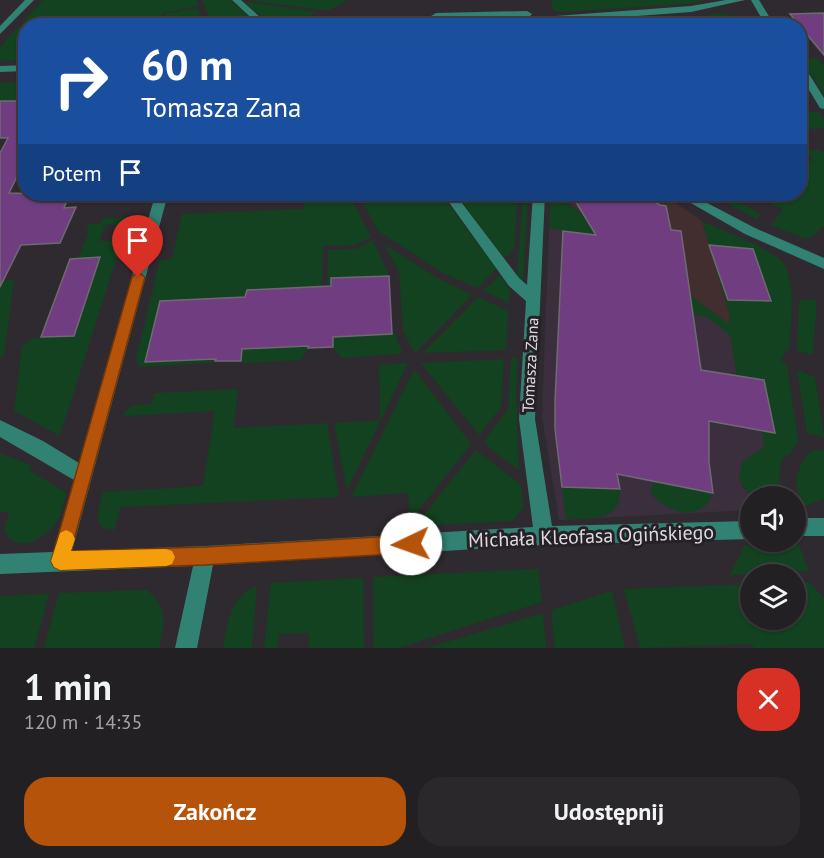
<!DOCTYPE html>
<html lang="pl">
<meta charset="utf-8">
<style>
body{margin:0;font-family:"PT Sans",sans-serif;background:#2b282c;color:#f1f3f6;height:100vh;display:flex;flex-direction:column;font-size:22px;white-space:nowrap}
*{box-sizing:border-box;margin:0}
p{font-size:20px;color:#a3a3a6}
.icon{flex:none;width:33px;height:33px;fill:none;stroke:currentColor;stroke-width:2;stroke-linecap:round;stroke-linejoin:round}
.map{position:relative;height:648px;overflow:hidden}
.details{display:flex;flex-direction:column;background:#232024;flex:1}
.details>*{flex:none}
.banner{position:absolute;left:18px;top:18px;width:789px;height:183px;border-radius:24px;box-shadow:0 2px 4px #0004,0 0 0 2px #403e41;background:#1a4fa0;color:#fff;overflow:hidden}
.controls{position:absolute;left:740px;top:486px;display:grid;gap:12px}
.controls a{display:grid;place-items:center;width:66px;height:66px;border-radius:50%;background:#232024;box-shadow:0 2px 4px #0004,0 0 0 2px #403e41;font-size:30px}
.pin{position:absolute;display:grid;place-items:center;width:51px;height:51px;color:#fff;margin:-62px -26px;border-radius:50% 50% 50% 0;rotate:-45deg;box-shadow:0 0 6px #0007}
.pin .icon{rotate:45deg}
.me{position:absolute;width:66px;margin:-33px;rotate:267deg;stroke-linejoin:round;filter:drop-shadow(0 0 4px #0008)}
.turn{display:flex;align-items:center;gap:21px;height:126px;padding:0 24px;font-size:27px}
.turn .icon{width:78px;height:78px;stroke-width:2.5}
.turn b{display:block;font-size:42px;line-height:51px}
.then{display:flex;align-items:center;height:57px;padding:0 24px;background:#0003;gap:12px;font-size:22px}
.round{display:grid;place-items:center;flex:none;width:63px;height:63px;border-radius:24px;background:#2b282c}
.headline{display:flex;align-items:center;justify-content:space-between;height:102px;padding:0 24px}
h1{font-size:36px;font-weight:700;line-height:45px}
.cta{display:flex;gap:12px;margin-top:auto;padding:12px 24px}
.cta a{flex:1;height:69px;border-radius:24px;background:#b45309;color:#fff;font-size:24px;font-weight:700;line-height:69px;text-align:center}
.cta a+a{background:#2b282c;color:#f1f3f6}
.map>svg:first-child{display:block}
</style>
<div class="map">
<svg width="824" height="648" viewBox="0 0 824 648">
<rect width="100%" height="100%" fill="#2f2a30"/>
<!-- commercial -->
<path fill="#422e2e" d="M571 194H641L657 204 666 197 702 221 730 316 729 325 565 201Z"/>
<!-- industrial -->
<path fill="#3b2f3d" d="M558 197 729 325 782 454 741 485 750 496V510L559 520 542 416 550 205Z"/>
<!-- green -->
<path fill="#12421f" d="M43 0H196L198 6 163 13 158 25H40L63 17C47 15 38 22 22 22Z
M202 0H230L259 25H217L210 20Z
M247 0H347L330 10H319Z
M551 0H707L684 4 560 12 553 10Z
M245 3 247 2 315 12 303 25H272Z
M198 8 202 21 164 22 161 25 165 14Z
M719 13 762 20 765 25H727L721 17H710L708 15Z
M677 18 684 25 630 24 631 21Z
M19 26H23L25 60 0 61V47Z
M817 58 824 66V95L801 59Z
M0 83H25V101H0Z
M800 112H819L824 120V128L800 130Z
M806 150H821L824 154V226L810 238H804L770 225 783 210 755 194H800V163L813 161Z
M305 194H349L371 237 355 245 323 246 321 303 312 287 247 290 243 314 213 363 139 367 136 358 160 260 172 259 182 214 303 209Z
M358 194H441L496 268 478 288 443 273 378 231Z
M456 194H518L514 249 507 257 502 255Z
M523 194H528L523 284 517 276Z
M711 194H752L741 203 761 215 756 219Z
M558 197 729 324 730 316 702 221C718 229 777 251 784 264 797 286 790 327 789 351L786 350 781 361 787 365 798 441 789 456 785 455C777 470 778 480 784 496H750L739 479 742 462 764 447 762 431 737 376 730 335 707 317 692 314 585 234 549 228 550 205Z
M127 217 125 224 105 225 99 241H122L60 436 14 411 22 346 33 338 74 335 100 258 78 259 88 234 87 224 101 223 103 218Z
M373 240 389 276 331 278V302H327L328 250 356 249Z
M384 244 436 277 472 295 417 351 414 352 403 331 399 272Z
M500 275 510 290 509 303 483 291Z
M4 280H14L4 357 0 358V288Z
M478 297 508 311 506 350 423 353Z
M811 299 817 300 813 355 797 351 799 301Z
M392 328 402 351 399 354 342 358 333 348V337Z
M308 346 309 348 300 360 244 363 241 361 242 349Z
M511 358H518L516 392 519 470 489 448 484 441 508 410Z
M504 359 501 407 479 435 421 363Z
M408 363 347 490 334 423 380 420 379 365Z
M414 369 471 444 410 521 408 493 351 497Z
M797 370 815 377 824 437 807 433Z
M238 389 234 428 327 423 339 497 121 507 114 530C90 530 99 508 103 492L203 486 215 411 123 416C128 403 139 405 152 404L154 393Z
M815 449 824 451V499L805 506C790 488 796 462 815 449Z
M476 450 521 485 523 508 512 521 415 526Z
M0 453 31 465 30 471 67 493C64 502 62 513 57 521 46 539 15 557 4 529L9 512H0Z
M654 481 713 493C701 524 667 514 650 492Z
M562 487 620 490C621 523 590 518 566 519Z
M799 544 809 571 730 575 744 546Z
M538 569 542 602 398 648H374L373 577Z
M363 578 364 648H309V633L279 634 278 648H264L271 583Z
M809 582 824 598V648H755L751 644 640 648 624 589 750 584V620H795V583Z
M257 586 252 648H223C227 624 231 595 257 586Z
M147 590C168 607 165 624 159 648H44L59 593Z
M612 591 625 648H555L551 610Z
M49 594 34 648H0V596Z
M543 613 546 648H427Z"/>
<!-- building -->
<path fill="#703d81" stroke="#6f6a71" stroke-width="1.5" d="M824 13V55L790 14Z
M0 101H26V158L9 193 46 194 44 199 68 198 64 208 76 207 60 243 21 245 0 287V153L8 138H0Z
M571 194H641L660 205 666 206 671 230 681 231 701 370 764 380 775 433 709 421V462L713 493 617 474 620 489 562 487 555 429V401L563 231 596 235Z
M709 245 753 249 771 301 728 300Z
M100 257 74 336 41 337 70 259Z
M389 276 392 334 333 337V347L308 348V346L242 349 241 361H215L216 359 145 362 160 301 245 297 247 290 331 286V278Z"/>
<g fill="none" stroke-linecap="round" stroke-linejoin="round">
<!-- minor -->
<path fill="#328274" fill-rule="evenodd" d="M25 0H34L0 34V26Z
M232 0H241L270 26H260Z
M726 0H745L691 12 528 24 523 21 528 18 691 6Z
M751 0H759L775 26H766Z
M527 11 532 14 530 16 436 19 431 16 436 13Z
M26 65V71L0 72V66Z
M800 65 804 66 824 98V109L820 108 800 75Z
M90 194H168L72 551 205 546 533 527 519 419 526 301 509 286 443 194H455L519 278 527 285 533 194H545L535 419 552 526 750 521V539L544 545 213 565 197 648H175L193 566 0 574V554L53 552 74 480 0 437V420L43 441 79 463 154 199 102 200 92 197Z
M675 194H690L755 228 824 258V269L745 234Z
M795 518H824V536H795Z"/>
</g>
<!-- route -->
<path fill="#b45309" stroke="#753606" stroke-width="1.5" d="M138 272 145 277 71 551 205 547 411 535 417 538 419 544 417 550 411 553 205 565 60 570 54 567 51 561 132 277Z"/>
<!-- slow -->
<path fill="#f59e0b" d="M66 530 72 533 75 539 71 551 166 549 172 551 175 557 172 564 166 566 60 570 54 567 51 561 60 533Z"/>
<g text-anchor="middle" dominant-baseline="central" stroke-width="6" stroke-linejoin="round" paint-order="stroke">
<!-- street labels -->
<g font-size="16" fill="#dedbdf" stroke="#252126">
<text transform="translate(530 365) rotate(-87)">Tomasza Zana</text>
</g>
<!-- near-street labels -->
<g font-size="20" fill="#dedbdf" stroke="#252126">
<text transform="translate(591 536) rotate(-2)">Michała Kleofasa Ogińskiego</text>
</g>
</g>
</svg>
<div class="controls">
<a><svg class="icon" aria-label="sound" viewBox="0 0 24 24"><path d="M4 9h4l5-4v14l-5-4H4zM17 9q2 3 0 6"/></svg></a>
<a><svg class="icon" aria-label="layers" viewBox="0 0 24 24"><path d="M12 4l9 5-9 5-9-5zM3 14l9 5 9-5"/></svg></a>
</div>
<div class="pin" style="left:138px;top:277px;background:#d93025"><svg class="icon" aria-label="arrive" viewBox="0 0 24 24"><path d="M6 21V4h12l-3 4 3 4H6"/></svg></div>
<svg class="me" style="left:411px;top:544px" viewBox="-20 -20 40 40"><circle r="19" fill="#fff"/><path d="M0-13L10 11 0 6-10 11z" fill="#b45309"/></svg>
<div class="banner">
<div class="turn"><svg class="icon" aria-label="right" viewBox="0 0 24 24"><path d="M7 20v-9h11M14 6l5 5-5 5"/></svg><div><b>60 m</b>Tomasza Zana</div></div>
<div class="then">Potem<svg class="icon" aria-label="arrive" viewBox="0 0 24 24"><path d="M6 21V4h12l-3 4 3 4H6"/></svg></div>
</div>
</div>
<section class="details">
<div class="headline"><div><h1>1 min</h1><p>120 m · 14:35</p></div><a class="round" style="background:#d93025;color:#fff"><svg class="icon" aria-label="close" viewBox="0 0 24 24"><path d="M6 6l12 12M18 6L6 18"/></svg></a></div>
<div class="cta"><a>Zakończ</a><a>Udostępnij</a></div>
</section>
